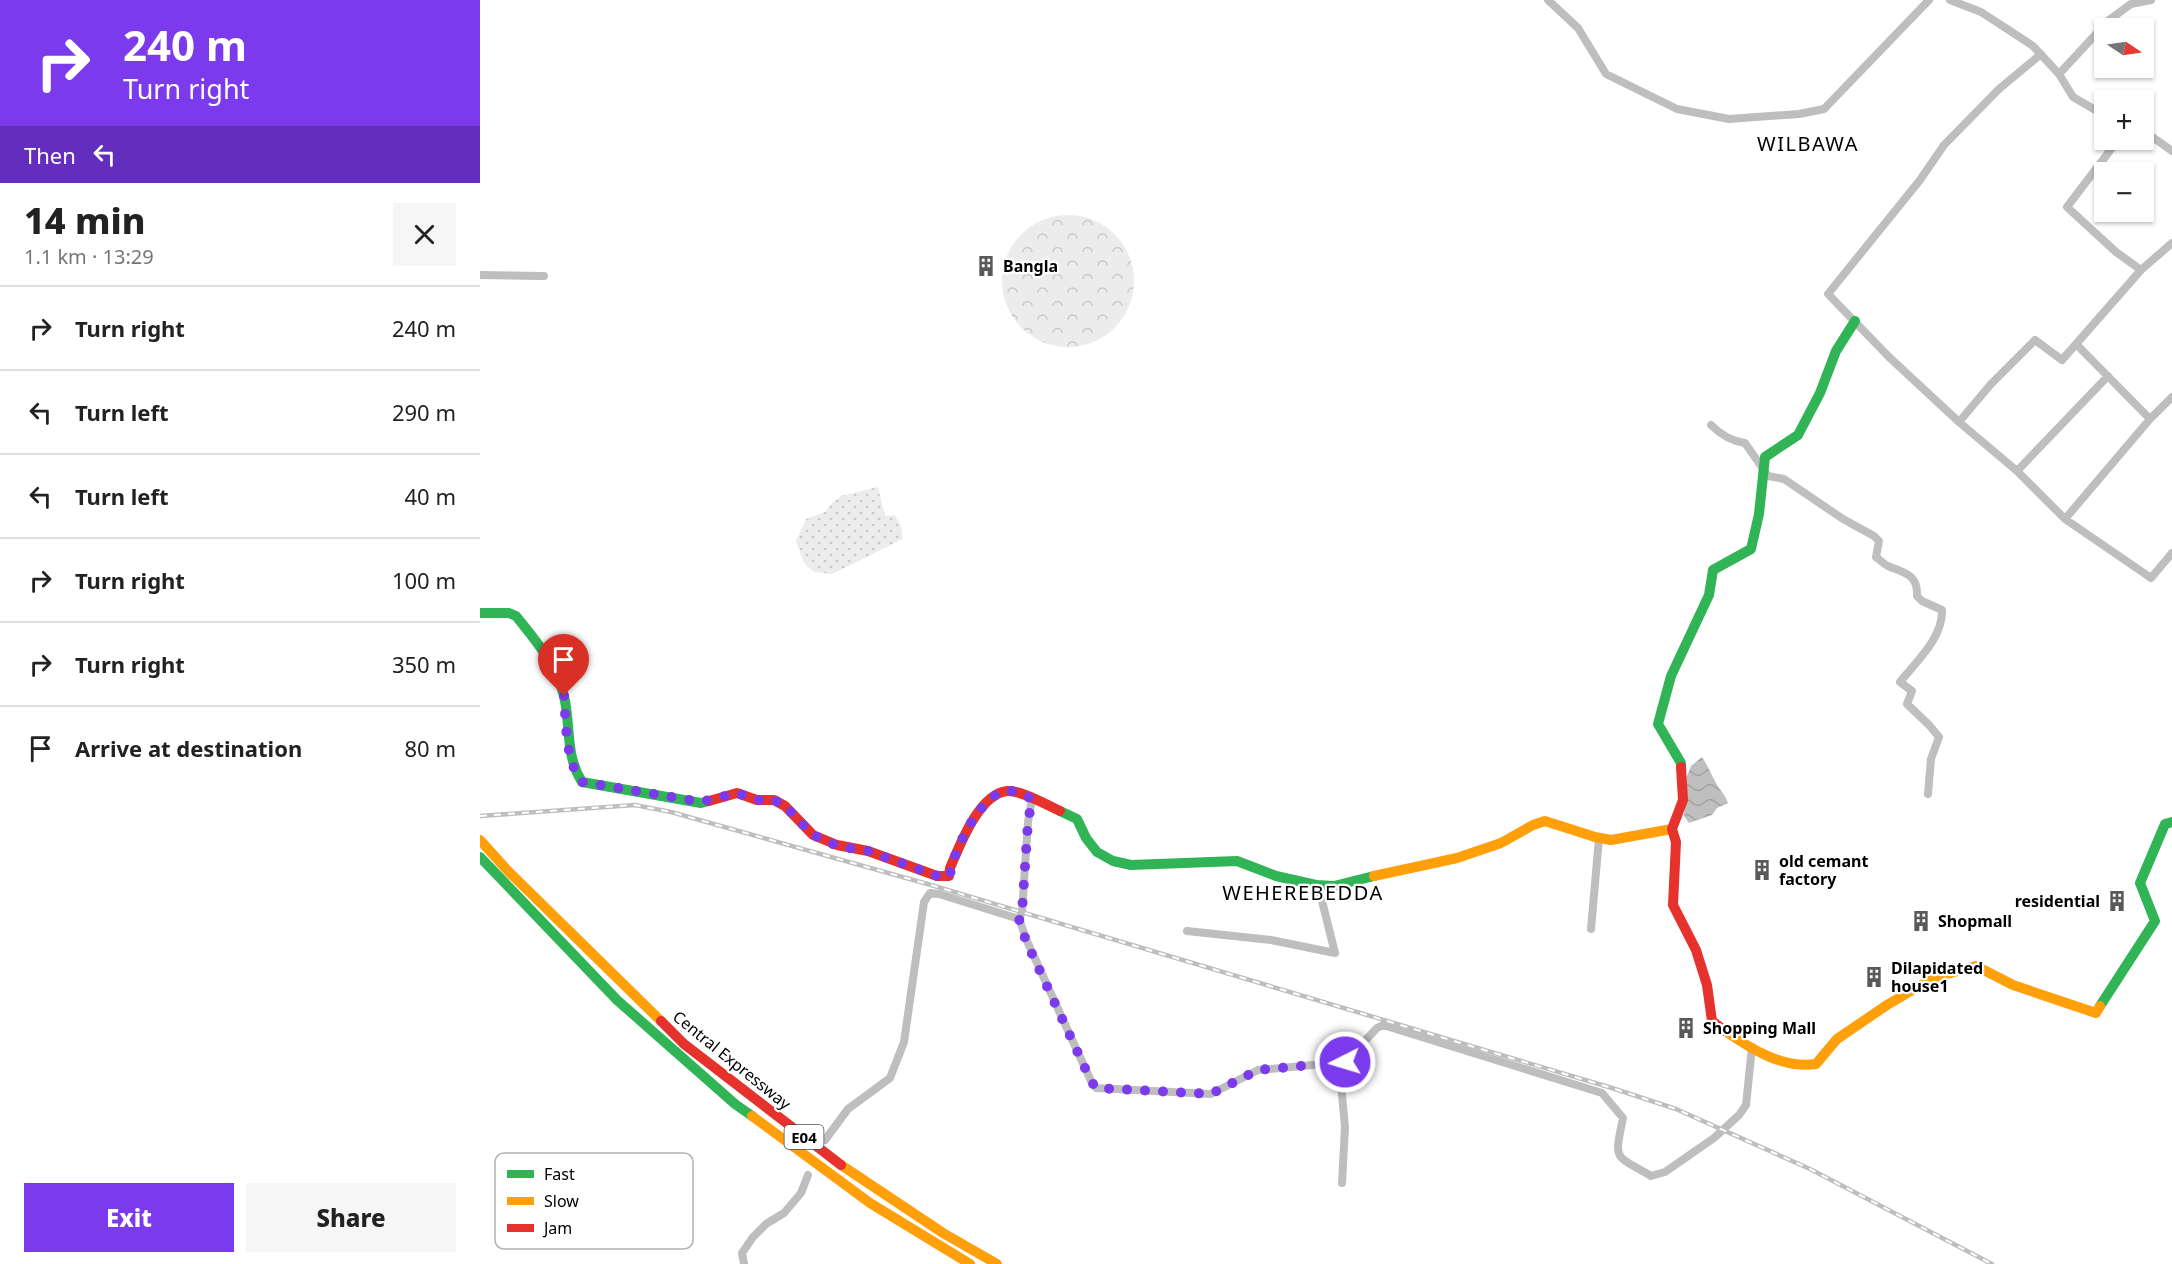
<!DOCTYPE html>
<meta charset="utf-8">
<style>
body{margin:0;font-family:"Noto Sans",sans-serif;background:#f6f6f6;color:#222;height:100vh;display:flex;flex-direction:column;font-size:22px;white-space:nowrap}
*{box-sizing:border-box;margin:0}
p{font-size:20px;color:#767676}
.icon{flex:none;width:33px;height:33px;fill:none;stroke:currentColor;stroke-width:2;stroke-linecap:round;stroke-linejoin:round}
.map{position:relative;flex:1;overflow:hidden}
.details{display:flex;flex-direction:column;background:#fff;width:480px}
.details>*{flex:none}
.guide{background:#7c3aed;color:#fff;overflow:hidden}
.needle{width:39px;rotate:103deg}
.tools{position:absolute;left:1614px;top:18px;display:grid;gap:12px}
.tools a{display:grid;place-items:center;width:60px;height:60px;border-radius:0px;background:#fff;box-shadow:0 2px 4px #0004;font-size:30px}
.pin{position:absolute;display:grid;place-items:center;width:51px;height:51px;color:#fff;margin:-62px -26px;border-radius:50% 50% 50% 0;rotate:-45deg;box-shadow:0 0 6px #0007}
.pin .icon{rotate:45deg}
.me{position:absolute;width:66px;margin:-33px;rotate:265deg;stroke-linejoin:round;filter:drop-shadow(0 0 4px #0008)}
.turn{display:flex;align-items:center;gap:21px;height:126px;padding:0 24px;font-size:27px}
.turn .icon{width:78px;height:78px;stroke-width:2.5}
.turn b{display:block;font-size:42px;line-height:51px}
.then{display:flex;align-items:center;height:57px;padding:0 24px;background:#0003;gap:12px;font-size:22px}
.round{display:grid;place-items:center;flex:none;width:63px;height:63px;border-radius:0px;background:#f6f6f6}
.summary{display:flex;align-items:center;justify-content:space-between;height:102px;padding:0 24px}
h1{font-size:36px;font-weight:800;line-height:45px}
.cta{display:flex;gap:12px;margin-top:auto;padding:12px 24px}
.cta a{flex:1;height:69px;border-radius:0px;background:#7c3aed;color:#fff;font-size:24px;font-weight:800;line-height:69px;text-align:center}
.cta a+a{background:#f6f6f6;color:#222}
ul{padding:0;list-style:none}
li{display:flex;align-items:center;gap:18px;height:84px;padding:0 24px;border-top:2px solid #e0e0e0}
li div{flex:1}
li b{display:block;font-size:22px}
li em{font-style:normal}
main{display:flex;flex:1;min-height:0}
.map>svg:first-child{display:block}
</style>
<main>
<section class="details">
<div class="guide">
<div class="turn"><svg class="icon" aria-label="right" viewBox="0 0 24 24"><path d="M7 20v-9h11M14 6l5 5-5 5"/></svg><div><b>240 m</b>Turn right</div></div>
<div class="then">Then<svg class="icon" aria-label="left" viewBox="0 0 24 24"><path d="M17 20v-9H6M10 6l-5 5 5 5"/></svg></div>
</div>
<div class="summary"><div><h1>14 min</h1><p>1.1 km · 13:29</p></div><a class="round"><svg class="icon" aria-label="close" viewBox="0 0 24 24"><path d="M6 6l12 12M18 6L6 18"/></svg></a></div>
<ul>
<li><svg class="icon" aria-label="right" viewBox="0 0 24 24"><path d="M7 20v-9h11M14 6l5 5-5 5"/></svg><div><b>Turn right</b></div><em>240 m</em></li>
<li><svg class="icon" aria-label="left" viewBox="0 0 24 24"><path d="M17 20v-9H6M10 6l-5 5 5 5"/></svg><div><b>Turn left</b></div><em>290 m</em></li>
<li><svg class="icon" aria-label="left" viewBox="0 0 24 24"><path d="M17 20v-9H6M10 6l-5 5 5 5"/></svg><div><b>Turn left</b></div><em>40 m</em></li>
<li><svg class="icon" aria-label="right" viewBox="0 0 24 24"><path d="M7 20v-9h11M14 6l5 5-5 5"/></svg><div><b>Turn right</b></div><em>100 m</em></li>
<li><svg class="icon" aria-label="right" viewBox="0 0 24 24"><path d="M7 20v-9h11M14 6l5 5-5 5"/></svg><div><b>Turn right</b></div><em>350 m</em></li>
<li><svg class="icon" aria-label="arrive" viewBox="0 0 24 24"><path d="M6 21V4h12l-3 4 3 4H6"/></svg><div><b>Arrive at destination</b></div><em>80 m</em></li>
</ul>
<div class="cta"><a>Exit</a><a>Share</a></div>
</section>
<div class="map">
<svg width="1692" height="1264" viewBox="0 0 1692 1264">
<defs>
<pattern id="forest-crowns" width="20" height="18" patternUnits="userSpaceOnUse" patternTransform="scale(1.5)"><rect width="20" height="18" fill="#ececec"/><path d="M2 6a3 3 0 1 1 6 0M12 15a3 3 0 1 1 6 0" fill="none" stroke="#c9c9c9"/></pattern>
<pattern id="park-dots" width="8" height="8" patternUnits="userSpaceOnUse" patternTransform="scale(1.5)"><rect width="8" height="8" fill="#ececec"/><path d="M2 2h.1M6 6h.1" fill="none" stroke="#c9c9c9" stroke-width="1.8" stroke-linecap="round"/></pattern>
<pattern id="water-waves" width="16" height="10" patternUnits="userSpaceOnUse" patternTransform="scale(1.5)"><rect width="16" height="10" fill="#bfbfbf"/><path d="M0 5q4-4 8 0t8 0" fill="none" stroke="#a2a2a2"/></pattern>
</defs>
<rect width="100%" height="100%" fill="#fff"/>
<!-- forest -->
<path fill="url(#forest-crowns)" d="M522 281a66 66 0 1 1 132 0a66 66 0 1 1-132 0Z"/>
<!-- park -->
<path fill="url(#park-dots)" d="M398 487 405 516 415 515 421 526 423 539 352 574 334 572 324 563 316 541 326 519 345 512 352 503 361 496Z"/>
<!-- water -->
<path fill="url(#water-waves)" d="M1222 757C1228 766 1232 776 1237 785 1242 792 1245 795 1248 803L1237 808 1232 815 1209 823 1204 816 1207 776 1211 766Z"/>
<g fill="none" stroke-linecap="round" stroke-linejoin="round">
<!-- canal -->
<path stroke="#bfbfbf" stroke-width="8" d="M1231 425C1241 435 1251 441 1265 443L1288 476 1304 479 1363 519 1394 536 1399 541 1396 557C1400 560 1404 564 1408 566 1424 573 1438 574 1437 596L1442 601 1462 610C1463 638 1436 662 1420 682L1432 691 1427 704 1449 725 1459 737 1451 759 1448 794"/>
<!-- street -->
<path stroke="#bebebe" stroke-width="8" d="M1068 0 1098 28 1126 74 1197 109 1249 119 1319 114 1344 109 1449 0
M1470 0 1501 12 1553 46 1579 74 1593 97 1624 115
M1561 54 1519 89 1464 145 1440 180 1348 294 1409 357 1479 422 1537 471 1585 519 1671 578 1692 553
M1579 74 1629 20 1651 4 1671 0
M1664 131 1692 151
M1638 140 1587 207 1636 252 1661 270 1692 243
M0 275 64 276
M1596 344 1670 419 1692 397
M1479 422 1511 384 1555 340 1582 360 1661 270
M1537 471 1628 376
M1585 519 1670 419
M539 919 547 941 611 1081 616 1088 731 1094 778 1070 865 1062 897 1028 903 1025 1122 1093 1143 1118C1134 1162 1134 1154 1171 1176L1185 1172 1234 1138 1259 1115 1266 1105 1272 1047
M1111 929 1119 838
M707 931 791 940 855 953 838 885
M345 1140 368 1109 410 1078 424 1042 444 902 450 893 459 894 539 919 542 912 548 822 552 799
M862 1183 865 1127 860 1073 865 1062
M264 1264 262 1253 273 1237 286 1224 304 1213 321 1193 328 1175"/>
<!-- fast -->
<path stroke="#30b455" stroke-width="10" d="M0 613H29L36 616C55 640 77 665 84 696 91 726 85 755 102 782L221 803 229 801
M1201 767V763L1178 724 1191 676 1229 595 1233 570 1271 549 1279 514 1285 457 1318 435 1340 393 1356 351 1375 321
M580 811 597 819 606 838 617 852 633 861 651 865 757 861 796 876 836 885 854 886 894 876
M0 857 137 1000 255 1104 272 1116
M1620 1006 1675 921 1660 883 1685 824 1692 822"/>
<!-- slow -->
<path stroke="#ff9f0a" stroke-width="10" d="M0 840 27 870 181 1021
M894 876 977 858 1021 843 1053 825 1065 821 1115 837 1131 840 1192 829
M1245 1031C1271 1049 1303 1069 1336 1064L1357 1039 1407 1005 1453 978 1496 966 1533 985 1616 1013 1620 1006
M272 1116 390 1203 490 1264
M361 1165 463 1233 517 1264"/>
<!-- jam -->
<path stroke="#e5322d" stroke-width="10" d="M1201 767 1203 800 1192 829 1196 842 1193 905 1216 950 1227 985 1232 1021 1245 1031
M229 801 257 793 277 800H294L305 806 333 835 357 845 388 851 457 876H469L470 868C480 845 499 794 527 791 541 790 567 805 580 811
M181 1021 204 1044 361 1165"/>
<defs>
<path id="rail" d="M0 816 155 805 191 812 451 885 1132 1088 1196 1109 1330 1169 1512 1264"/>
</defs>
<!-- rail casing -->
<use href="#rail" stroke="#bebebe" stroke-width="4.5"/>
<!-- rail -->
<use href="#rail" stroke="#fff" stroke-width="2" stroke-dasharray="7" stroke-linecap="butt"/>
</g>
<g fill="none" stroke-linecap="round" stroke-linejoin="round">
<!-- route -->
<path stroke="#7c3aed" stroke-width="10" stroke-dasharray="0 18" d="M84 696C86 722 85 761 102 782L221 802 257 793 277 800H294L305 806 333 835 357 846 388 851 457 876H470C472 853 502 789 530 791 537 791 546 796 552 799L548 822 542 912 539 919 546 941 611 1081 616 1088 731 1094 778 1070 865 1062"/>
</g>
<!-- icons -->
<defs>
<symbol id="building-bare" viewBox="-9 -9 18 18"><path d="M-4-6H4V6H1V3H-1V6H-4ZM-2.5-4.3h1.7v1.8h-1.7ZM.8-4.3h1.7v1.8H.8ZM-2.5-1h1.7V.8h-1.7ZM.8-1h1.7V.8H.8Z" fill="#595959" stroke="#fff" stroke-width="2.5" paint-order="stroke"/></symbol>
</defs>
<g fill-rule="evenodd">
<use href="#building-bare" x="491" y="251" width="30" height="30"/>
<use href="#building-bare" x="1267" y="855" width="30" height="30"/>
<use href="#building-bare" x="1622" y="886" width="30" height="30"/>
<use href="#building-bare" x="1426" y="906" width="30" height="30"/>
<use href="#building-bare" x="1379" y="962" width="30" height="30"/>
<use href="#building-bare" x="1191" y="1013" width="30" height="30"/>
</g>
<g text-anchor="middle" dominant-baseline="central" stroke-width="4.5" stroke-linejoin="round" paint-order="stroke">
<!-- shield labels -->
<rect fill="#fff" stroke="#4c4c4c" stroke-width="1.5" x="304.5" y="1125" width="39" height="24" rx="4.5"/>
<g font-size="15" font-weight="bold" fill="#000">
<text x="324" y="1137">E04</text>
</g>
<!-- poi labels -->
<g font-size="16" font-weight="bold" fill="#000" stroke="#fff" text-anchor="start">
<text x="523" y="266">Bangla</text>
<text x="1299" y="861">old cemant<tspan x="1299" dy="18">factory</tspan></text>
<text x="1620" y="901" text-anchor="end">residential</text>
<text x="1458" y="921">Shopmall</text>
<text x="1411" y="968">Dilapidated<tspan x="1411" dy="18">house1</tspan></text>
<text x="1223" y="1028">Shopping Mall</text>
</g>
<!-- street labels -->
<g font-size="16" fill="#000" stroke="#fff">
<text transform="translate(252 1060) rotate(39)">Central Expressway</text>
</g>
<!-- quarter labels -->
<g font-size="20" letter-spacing="1.5" fill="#000" stroke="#fff">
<text x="1328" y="143">WILBAWA</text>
<text x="823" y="892">WEHEREBEDDA</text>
</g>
</g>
<!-- legend -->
<rect x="15" y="1153" width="198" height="96" rx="9" fill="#fff" stroke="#b2b2b2" stroke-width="1.5"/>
<rect x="27" y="1170" width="27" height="8" fill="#30b455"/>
<rect x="27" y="1197" width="27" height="8" fill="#ff9f0a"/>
<rect x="27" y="1224" width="27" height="8" fill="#e5322d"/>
<g font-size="16" fill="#000">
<text x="64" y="1180">Fast</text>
<text x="64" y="1207">Slow</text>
<text x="64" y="1234">Jam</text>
</g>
</svg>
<div class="tools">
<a><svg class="needle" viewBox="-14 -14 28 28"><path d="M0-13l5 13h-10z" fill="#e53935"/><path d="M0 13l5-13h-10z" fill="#767676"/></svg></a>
<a>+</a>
<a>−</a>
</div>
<div class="pin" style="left:84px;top:696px;background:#d93025"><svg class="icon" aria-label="arrive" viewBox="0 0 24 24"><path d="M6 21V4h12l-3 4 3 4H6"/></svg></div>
<svg class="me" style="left:865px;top:1062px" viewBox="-20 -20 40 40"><circle r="17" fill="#7c3aed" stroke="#fff" stroke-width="3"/><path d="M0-11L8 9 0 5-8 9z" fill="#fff"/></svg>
</div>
</main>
